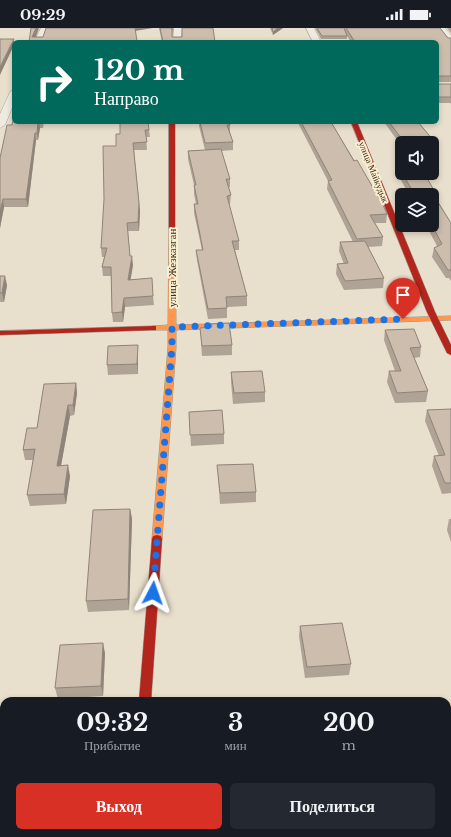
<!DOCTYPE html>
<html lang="ru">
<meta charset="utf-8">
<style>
body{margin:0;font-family:"Libre Baskerville",serif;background:#242831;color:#f1f3f6;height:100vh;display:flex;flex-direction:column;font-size:15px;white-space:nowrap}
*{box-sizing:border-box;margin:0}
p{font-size:13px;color:#9ea1a6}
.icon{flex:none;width:22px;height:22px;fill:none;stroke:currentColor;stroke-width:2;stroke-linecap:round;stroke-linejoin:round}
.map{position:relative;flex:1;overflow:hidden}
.side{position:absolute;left:0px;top:669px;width:451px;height:140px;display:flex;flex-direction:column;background:#171b24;border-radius:12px 12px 0 0;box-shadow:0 2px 6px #0003}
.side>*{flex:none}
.guide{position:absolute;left:12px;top:12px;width:427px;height:84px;border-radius:6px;box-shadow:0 2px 6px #0003;background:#00695c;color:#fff;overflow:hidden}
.fabs{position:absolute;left:395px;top:108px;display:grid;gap:8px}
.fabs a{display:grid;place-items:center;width:44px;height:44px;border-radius:6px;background:#171b24;box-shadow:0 2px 6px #0003;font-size:20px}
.pin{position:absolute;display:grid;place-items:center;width:34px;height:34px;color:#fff;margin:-41px -17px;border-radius:50% 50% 50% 0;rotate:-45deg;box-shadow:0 0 4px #0007}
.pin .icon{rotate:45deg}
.me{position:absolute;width:44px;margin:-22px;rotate:4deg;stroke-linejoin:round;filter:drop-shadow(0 0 3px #0008)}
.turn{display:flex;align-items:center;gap:14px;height:84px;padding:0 16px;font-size:18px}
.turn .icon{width:52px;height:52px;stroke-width:2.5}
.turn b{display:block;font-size:28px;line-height:34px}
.eta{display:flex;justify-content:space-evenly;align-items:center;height:68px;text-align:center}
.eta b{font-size:24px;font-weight:700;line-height:28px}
.primary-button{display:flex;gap:8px;margin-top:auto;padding:8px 16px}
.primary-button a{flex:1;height:46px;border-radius:6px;background:#d93025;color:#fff;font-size:16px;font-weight:700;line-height:46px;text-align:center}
.primary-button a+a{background:#242831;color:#f1f3f6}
.status{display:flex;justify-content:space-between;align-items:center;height:28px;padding:0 20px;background:#171b24;direction:ltr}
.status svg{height:11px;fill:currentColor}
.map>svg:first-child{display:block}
</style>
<div class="status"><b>09:29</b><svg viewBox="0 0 49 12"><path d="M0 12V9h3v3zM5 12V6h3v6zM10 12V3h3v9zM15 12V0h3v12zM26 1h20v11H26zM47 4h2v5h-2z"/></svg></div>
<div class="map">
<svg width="451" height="809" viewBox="0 0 451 809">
<rect width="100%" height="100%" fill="#e8dfcc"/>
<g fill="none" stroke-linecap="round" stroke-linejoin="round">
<defs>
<path id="street" d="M41 0H49L42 14H34Z
M174 0H182L181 14H173Z
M306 0H314L321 14H313Z
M437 0H445L451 7V14H448Z
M14 61V75L5 97 0 100V86L10 64Z
M122 805H148L147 809H121Z"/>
<path id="slow" d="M172 199 175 201 176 297 451 288V292L176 302V319L162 511 161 514 157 515 153 514 152 511 168 319V302H153L149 300 153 298 168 297 169 201Z"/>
<path id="jam" d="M169 94H175V201L172 203 169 201Z
M351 94H357L435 284 451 317V327L447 325 427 284Z
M153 298H156V302L0 307V303Z
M157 507 161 508 162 511 151 673H139L152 511 153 508Z"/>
</defs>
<!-- street casing -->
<use href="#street" stroke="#ada496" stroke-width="1"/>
<!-- slow casing -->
<use href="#slow" stroke="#9d9385" stroke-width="1"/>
<!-- jam casing -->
<use href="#jam" stroke="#9d9385" stroke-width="1"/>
<!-- street -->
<use href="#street" fill="#efeadf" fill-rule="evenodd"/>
<!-- slow -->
<use href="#slow" fill="#ff974d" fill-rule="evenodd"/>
<!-- jam -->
<use href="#jam" fill="#b3261e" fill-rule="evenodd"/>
</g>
<!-- wall -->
<path fill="#afa395" d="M159 0H173L172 9 215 14H162Z
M270 0H283L273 7Z
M315 0H440L448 10H451V54H437V14H351L347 8V11H321Z
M447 0H451V5Z
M437 56H451V76L450 75H437Z
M14 94H44L43 100H40L38 112H36L28 179H4L0 200V130L12 97Z
M120 94 149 102 150 109H146L147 122H134L140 183 139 203H128L130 228 133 237 130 252 153 268 154 277 125 279 123 294H113L112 285 111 248H103L102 239 104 229H102L101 220 116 118 120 106Z
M199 94H235H229L230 97V105L233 114V122L221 123 230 151V159H228L231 167 230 176H229L239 213V222H235L247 268V278L227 279V290L208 291 197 232 196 222H202L194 185V176H196L194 166V157L188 131V123L205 122 199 98Z
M298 94H331L387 186 386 195H375L383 209 382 218 368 219 384 250 383 260 344 262 336 246 337 236H344L339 223 340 214H353L327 161 328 153 298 95Z
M384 94H418L439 119 438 126H432V115H402V119Z
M396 133 435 164V168L451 195V253L449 250H446L432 229 434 220 437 218 426 197H432V167H409L395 141Z
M0 248 7 257 4 274H0Z
M211 296 232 317V327L202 328 200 300 211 299Z
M385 302 421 319 420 329 414 330 428 363 426 374 395 375 387 354 389 343H395L384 312Z
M138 327V346L108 347 107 337Z
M231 344 265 364V374L233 376 231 354Z
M76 355 77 365 74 387 70 388 61 438 70 448 66 476 30 478 27 467 33 432H25L23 422 37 400Z
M451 381V465L442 466 432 438 434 428H439L425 393 427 382Z
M189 384 224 406V416L191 418Z
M217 437 256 464V474L220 476 218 448Z
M130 481 132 491 129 582 88 584 86 573Z
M449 491H451V514L447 502Z
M300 598 351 636 349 647 305 650 299 608Z
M105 625 103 668 58 671 55 660Z
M424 805H447L451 809H425Z"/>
<!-- shaded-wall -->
<path fill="#8f8479" d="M36 0H39L34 14 32 9Z
M135 0H153L135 3Z
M278 0H283L273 7V4Z
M14 11V17L0 47V39Z
M39 94 40 100 38 112 37 105Z
M35 105 36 112 28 179 26 171Z
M3 171 4 179 0 200V184Z
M139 175 140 183 139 203 138 194Z
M132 228 133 237 129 261 128 252Z
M5 248 7 257 4 274 2 265Z
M124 270 125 279 123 294 122 284Z
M138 317V346L137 336Z
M76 355 77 365 74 387 73 377Z
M68 377 70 388 59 448 57 438Z
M68 437 70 448 66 476 64 466Z
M130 481 132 491 129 582 128 571Z
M103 615 105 625 103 668 101 658Z
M83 805H87L86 809H83Z"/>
<!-- building -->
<path fill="#ccbdad" stroke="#8f8479" d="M31 0H36L32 9H43L46 0H135L137 13 29 14Z
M160 0H172V9H182V0H213L215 14H163Z
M272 0H278L273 4Z
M317 0H344L347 8H322Z
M346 0H440L448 10H451V48H437V14H355Z
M0 11H14L0 39Z
M437 56H451V69H437Z
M14 87V94H38L37 105H35L26 171H3L0 184V130L7 97H12Z
M120 94H148L149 102H145L147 114 133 115 139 175 138 194 127 195 130 228H132L128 252 152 250 153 268 124 270 122 284 112 285 111 239H102L107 220H101L104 171 103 118H116V106H120Z
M200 94H229L230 97H227L233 114 205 115Z
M301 94H331L354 133 357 132 383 177 387 186 370 187 383 209 357 211 328 153 332 152Z
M389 94H418L439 119H432V115H405Z
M221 121 230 151H226L231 167 227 168 239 213H232L247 268 226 269 227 280 208 281 196 222H203L194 176H198L194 157H196L188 123Z
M396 133H402V144Z
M402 145H424L435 164 432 165 451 195V242H448L434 220 442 216 432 197V167H415Z
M365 213 384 250 345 253 337 236 348 235 340 214Z
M0 248H5L2 265H0Z
M229 295 232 317 202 318 200 300 212 299 211 296Z
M414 301 421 319 410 320 428 363 397 365 389 343H401L385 302Z
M138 317 137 336 107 337 108 318Z
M262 343 265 364 234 365 231 344Z
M76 355 73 377H68L57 438 68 437 64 466 27 467 35 421 23 422 27 400H37L44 356Z
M451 381V455H445L434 428 445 427 427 382Z
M222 382 224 406 190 407 189 384Z
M253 436 256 464 220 465 217 437Z
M130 481 128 571 86 573 93 482Z
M342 595 351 636 307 639 300 598Z
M103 615 101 658 55 660 60 617Z
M451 766V809H430L429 805H447V767Z
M30 805H83V809H30Z
M225 805H277L278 809H225Z"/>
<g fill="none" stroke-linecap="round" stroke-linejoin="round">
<!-- route -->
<path stroke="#1a73e8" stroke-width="7" stroke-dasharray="0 12.6" d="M153 565 172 319V299L403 291"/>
</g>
<g text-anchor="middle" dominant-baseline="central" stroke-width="4" stroke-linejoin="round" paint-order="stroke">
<!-- far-street labels -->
<g font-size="9" fill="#3d2c1c" stroke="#faeed1">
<text transform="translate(374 144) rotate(68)">улица Майкудык</text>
</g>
<!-- street labels -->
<g font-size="11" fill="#3d2c1c" stroke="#faeed1">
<text transform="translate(172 240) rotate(-90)">улица Жезказган</text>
</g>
</g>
</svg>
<div class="fabs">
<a><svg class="icon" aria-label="sound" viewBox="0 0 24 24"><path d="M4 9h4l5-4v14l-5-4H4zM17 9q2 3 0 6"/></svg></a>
<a><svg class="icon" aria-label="layers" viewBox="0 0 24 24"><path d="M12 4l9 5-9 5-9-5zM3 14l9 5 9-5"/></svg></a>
</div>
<div class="pin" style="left:403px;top:291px;background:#d93025"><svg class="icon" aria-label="arrive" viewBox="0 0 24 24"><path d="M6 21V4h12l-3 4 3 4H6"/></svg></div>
<svg class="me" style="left:153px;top:565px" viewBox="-20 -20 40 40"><path d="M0-17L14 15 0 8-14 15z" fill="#1a73e8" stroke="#fff" stroke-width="4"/></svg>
<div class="guide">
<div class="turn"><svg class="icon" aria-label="right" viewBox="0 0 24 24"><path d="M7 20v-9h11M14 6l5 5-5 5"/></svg><div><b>120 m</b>Направо</div></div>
</div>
<section class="side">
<div class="eta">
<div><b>09:32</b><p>Прибытие</p></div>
<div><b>3</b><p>мин</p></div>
<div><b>200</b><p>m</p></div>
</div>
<div class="primary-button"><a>Выход</a><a>Поделиться</a></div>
</section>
</div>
